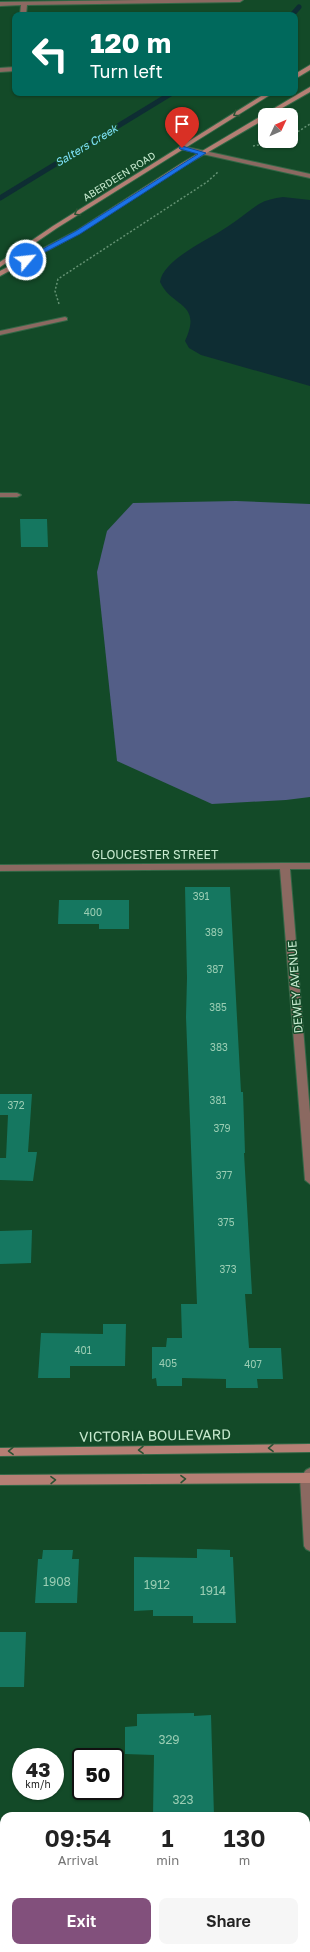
<!DOCTYPE html>
<style>
body{margin:0;font-family:"Golos Text",sans-serif;background:#f6f6f6;color:#222;height:100vh;display:flex;flex-direction:column;font-size:15px;white-space:nowrap}
*{box-sizing:border-box;margin:0}
p{font-size:13px;color:#767676}
.icon{flex:none;width:22px;height:22px;fill:none;stroke:currentColor;stroke-width:2;stroke-linecap:round;stroke-linejoin:round}
.map{position:relative;flex:1;overflow:hidden}
.side{position:absolute;left:0px;top:1812px;width:310px;height:140px;display:flex;flex-direction:column;background:#fff;border-radius:12px 12px 0 0;box-shadow:0 1px 3px #0004}
.side>*{flex:none}
.hud{position:absolute;left:12px;top:12px;width:286px;height:84px;border-radius:8px;box-shadow:0 1px 3px #0004;background:#00695c;color:#fff;overflow:hidden}
.needle{width:26px;rotate:46deg}
.tools{position:absolute;left:258px;top:108px;display:grid;gap:8px}
.tools a{display:grid;place-items:center;width:40px;height:40px;border-radius:8px;background:#fff;box-shadow:0 1px 3px #0004;font-size:20px}
.speed{position:absolute;left:12px;top:1748px;display:flex;gap:8px;font-size:20px;font-weight:700;text-align:center}
.speed>*{display:grid;place-content:center;width:52px;height:52px;border-radius:50%;background:#fff;box-shadow:0 1px 3px #0004;line-height:1}
.speed small{font-size:10px;font-weight:400}
.speed .limit{border:2px solid #111;border-radius:6px;background:#fff;color:#111}
.pin{position:absolute;display:grid;place-items:center;width:34px;height:34px;color:#fff;margin:-41px -17px;border-radius:50% 50% 50% 0;rotate:-45deg;box-shadow:0 0 4px #0007}
.pin .icon{rotate:45deg}
.me{position:absolute;width:44px;margin:-22px;rotate:62deg;stroke-linejoin:round;filter:drop-shadow(0 0 3px #0008)}
.turn{display:flex;align-items:center;gap:14px;height:84px;padding:0 12px;font-size:18px}
.turn .icon{width:52px;height:52px;stroke-width:2.5}
.turn b{display:block;font-size:28px;line-height:34px}
.eta{display:flex;justify-content:space-evenly;align-items:center;height:68px;text-align:center}
.eta b{font-size:24px;font-weight:600;line-height:28px}
.primary-button{display:flex;gap:8px;margin-top:auto;padding:8px 12px}
.primary-button a{flex:1;height:46px;border-radius:8px;background:#82507c;color:#fff;font-size:16px;font-weight:600;line-height:46px;text-align:center}
.primary-button a+a{background:#f6f6f6;color:#222}
.map>svg:first-child{display:block}
</style>
<div class="map">
<svg width="310" height="1952" viewBox="0 0 310 1952">
<rect width="100%" height="100%" fill="#134a28"/>
<!-- green -->
<path fill="#535e87" d="M236 501 310 504V797L286 800 212 804 117 761 97 572 107 531 133 503Z"/>
<!-- water -->
<path fill="#0e2d33" d="M283 197 310 200V386L201 355 189 348 185 341C203 302 172 308 160 282 163 259 210 239 227 227 238 220 248 211 259 204 266 200 274 198 283 197Z"/>
<g fill="none" stroke-linecap="round" stroke-linejoin="round">
<!-- stream -->
<path stroke="#0e2d33" stroke-width="5" d="M292 15 299 7
M0 198 172 93"/>
</g>
<!-- building -->
<path fill="#157760" d="M20 519H47L48 547H21Z
M185 887H230L241 1092H243L245 1153H244L252 1294H245L249 1348H281L283 1379H257L258 1388H226V1379L182 1378V1386H157L156 1378 152 1379V1347H166L167 1338H182L181 1304H197L186 1017 187 978Z
M59 900H129V929H99V924H58Z
M0 1094H32L28 1152H37L33 1181 0 1180V1158H6L8 1115H0Z
M32 1230 31 1263 0 1264V1231Z
M103 1324H126L125 1366H70V1378H38L41 1333 103 1334Z
M197 1549 230 1550V1557H233L236 1623H193V1616H153V1610L134 1611V1557L197 1558Z
M43 1550H73L72 1559H79L77 1603H35L38 1559H42Z
M0 1632H26L24 1687H0Z
M194 1713V1716L211 1715 214 1816H153L154 1755 125 1754V1727L137 1726V1714Z"/>
<g fill="none" stroke-linecap="round" stroke-linejoin="round">
<defs>
<path id="service" d="M140 0H243L240 2 27 5 26 15H20L21 5 0 6V2Z
M15 67V71L0 72V68Z
M182 146 310 174V178L180 149V147Z"/>
<path id="minor" d="M65 317 67 318V320L0 335V331Z
M0 493H17L21 495 17 497H0Z
M284 863H310V869H290L310 1113V1184L305 1180 280 869 0 871V865Z
M310 1468V1551L306 1549 304 1546 300 1478 306 1470Z"/>
<path id="secondary" d="M310 65V70L295 79V74Z
M310 87V92L270 115H265V119L186 165 80 233 0 276V271L76 231 182 163Z
M266 93H273L57 228 0 267V262L53 226Z
M310 1444V1452L0 1456V1448Z
M310 1473V1483L0 1485V1475Z"/>
</defs>
<!-- service casing -->
<use href="#service" stroke="#336746" stroke-width="2"/>
<!-- minor casing -->
<use href="#minor" stroke="#336746" stroke-width="2"/>
<!-- secondary casing -->
<use href="#secondary" stroke="#336746" stroke-width="2"/>
<!-- path -->
<path stroke="#649273" stroke-width="1.5" stroke-dasharray="2 2" stroke-linecap="butt" d="M291 136 310 124
M253 146 280 141
M59 304 55 291 58 279 207 182 218 172"/>
<!-- service -->
<use href="#service" fill="#8b6961" fill-rule="evenodd"/>
<!-- minor -->
<use href="#minor" fill="#8b6961" fill-rule="evenodd"/>
<!-- secondary -->
<use href="#secondary" fill="#b57f74" fill-rule="evenodd"/>
</g>
<!-- one-way arrows -->
<defs><path id="oneway-chevron" d="M-2-3.5L2.5 0L-2 3.5" fill="none" stroke-width="1.6" stroke-linecap="round" stroke-linejoin="round"/></defs>
<g stroke="#2b5233">
<use href="#oneway-chevron" transform="translate(236 114) rotate(148)"/>
<use href="#oneway-chevron" transform="translate(77 213) rotate(149)"/>
<use href="#oneway-chevron" transform="translate(271 1448) rotate(179)"/>
<use href="#oneway-chevron" transform="translate(141 1450) rotate(179)"/>
<use href="#oneway-chevron" transform="translate(11 1451) rotate(179)"/>
<use href="#oneway-chevron" transform="translate(183 1479) rotate(-1)"/>
<use href="#oneway-chevron" transform="translate(53 1480) rotate(-1)"/>
</g>
<!-- route -->
<path fill="#1a73e8" stroke="#114b97" d="M182 146 206 153 80 234 28 261H24V259L76 231 198 154 180 149 179 148Z"/>
<g text-anchor="middle" dominant-baseline="central" stroke-width="3" stroke-linejoin="round" paint-order="stroke">
<!-- far-street labels -->
<g font-size="10" fill="#c7eacf" stroke="#134a28">
<text transform="translate(119 176) rotate(-32)">ABERDEEN ROAD</text>
</g>
<!-- number labels -->
<g font-size="10" fill="#9acdb3">
<text x="201" y="896">391</text>
<text x="93" y="912">400</text>
<text x="214" y="932">389</text>
<text x="215" y="969">387</text>
<text x="218" y="1007">385</text>
<text x="219" y="1047">383</text>
<text x="218" y="1100">381</text>
<text x="16" y="1105">372</text>
<text x="222" y="1128">379</text>
<text x="224" y="1175">377</text>
<text x="226" y="1222">375</text>
<text x="228" y="1269">373</text>
<text x="83" y="1350">401</text>
<text x="168" y="1363">405</text>
<text x="253" y="1364">407</text>
</g>
<!-- far-water labels -->
<g font-size="11" font-style="italic" fill="#7ee2f7" stroke="#134a28">
<text transform="translate(86 145) rotate(-31)">Salters Creek</text>
</g>
<!-- street labels -->
<g font-size="12" fill="#c7eacf" stroke="#134a28">
<text x="155" y="854">GLOUCESTER STREET</text>
<text transform="translate(295 987) rotate(-94)">DEWEY AVENUE</text>
</g>
<!-- near-number labels -->
<g font-size="12" fill="#9acdb3">
<text x="57" y="1581">1908</text>
<text x="157" y="1584">1912</text>
<text x="213" y="1590">1914</text>
<text x="169" y="1739">329</text>
<text x="183" y="1799">323</text>
</g>
<!-- near-street labels -->
<g font-size="14" fill="#c7eacf" stroke="#134a28">
<text transform="translate(155 1435) rotate(-1)">VICTORIA BOULEVARD</text>
</g>
</g>
</svg>
<div class="tools">
<a><svg class="needle" viewBox="-14 -14 28 28"><path d="M0-13l5 13h-10z" fill="#e53935"/><path d="M0 13l5-13h-10z" fill="#767676"/></svg></a>
</div>
<div class="speed"><div>43<small>km/h</small></div><div class="limit">50</div></div>
<div class="pin" style="left:182px;top:148px;background:#d93025"><svg class="icon" aria-label="arrive" viewBox="0 0 24 24"><path d="M6 21V4h12l-3 4 3 4H6"/></svg></div>
<svg class="me" style="left:26px;top:260px" viewBox="-20 -20 40 40"><circle r="17" fill="#1a73e8" stroke="#fff" stroke-width="3"/><path d="M0-11L8 9 0 5-8 9z" fill="#fff"/></svg>
<div class="hud">
<div class="turn"><svg class="icon" aria-label="left" viewBox="0 0 24 24"><path d="M17 20v-9H6M10 6l-5 5 5 5"/></svg><div><b>120 m</b>Turn left</div></div>
</div>
<section class="side">
<div class="eta">
<div><b>09:54</b><p>Arrival</p></div>
<div><b>1</b><p>min</p></div>
<div><b>130</b><p>m</p></div>
</div>
<div class="primary-button"><a>Exit</a><a>Share</a></div>
</section>
</div>
